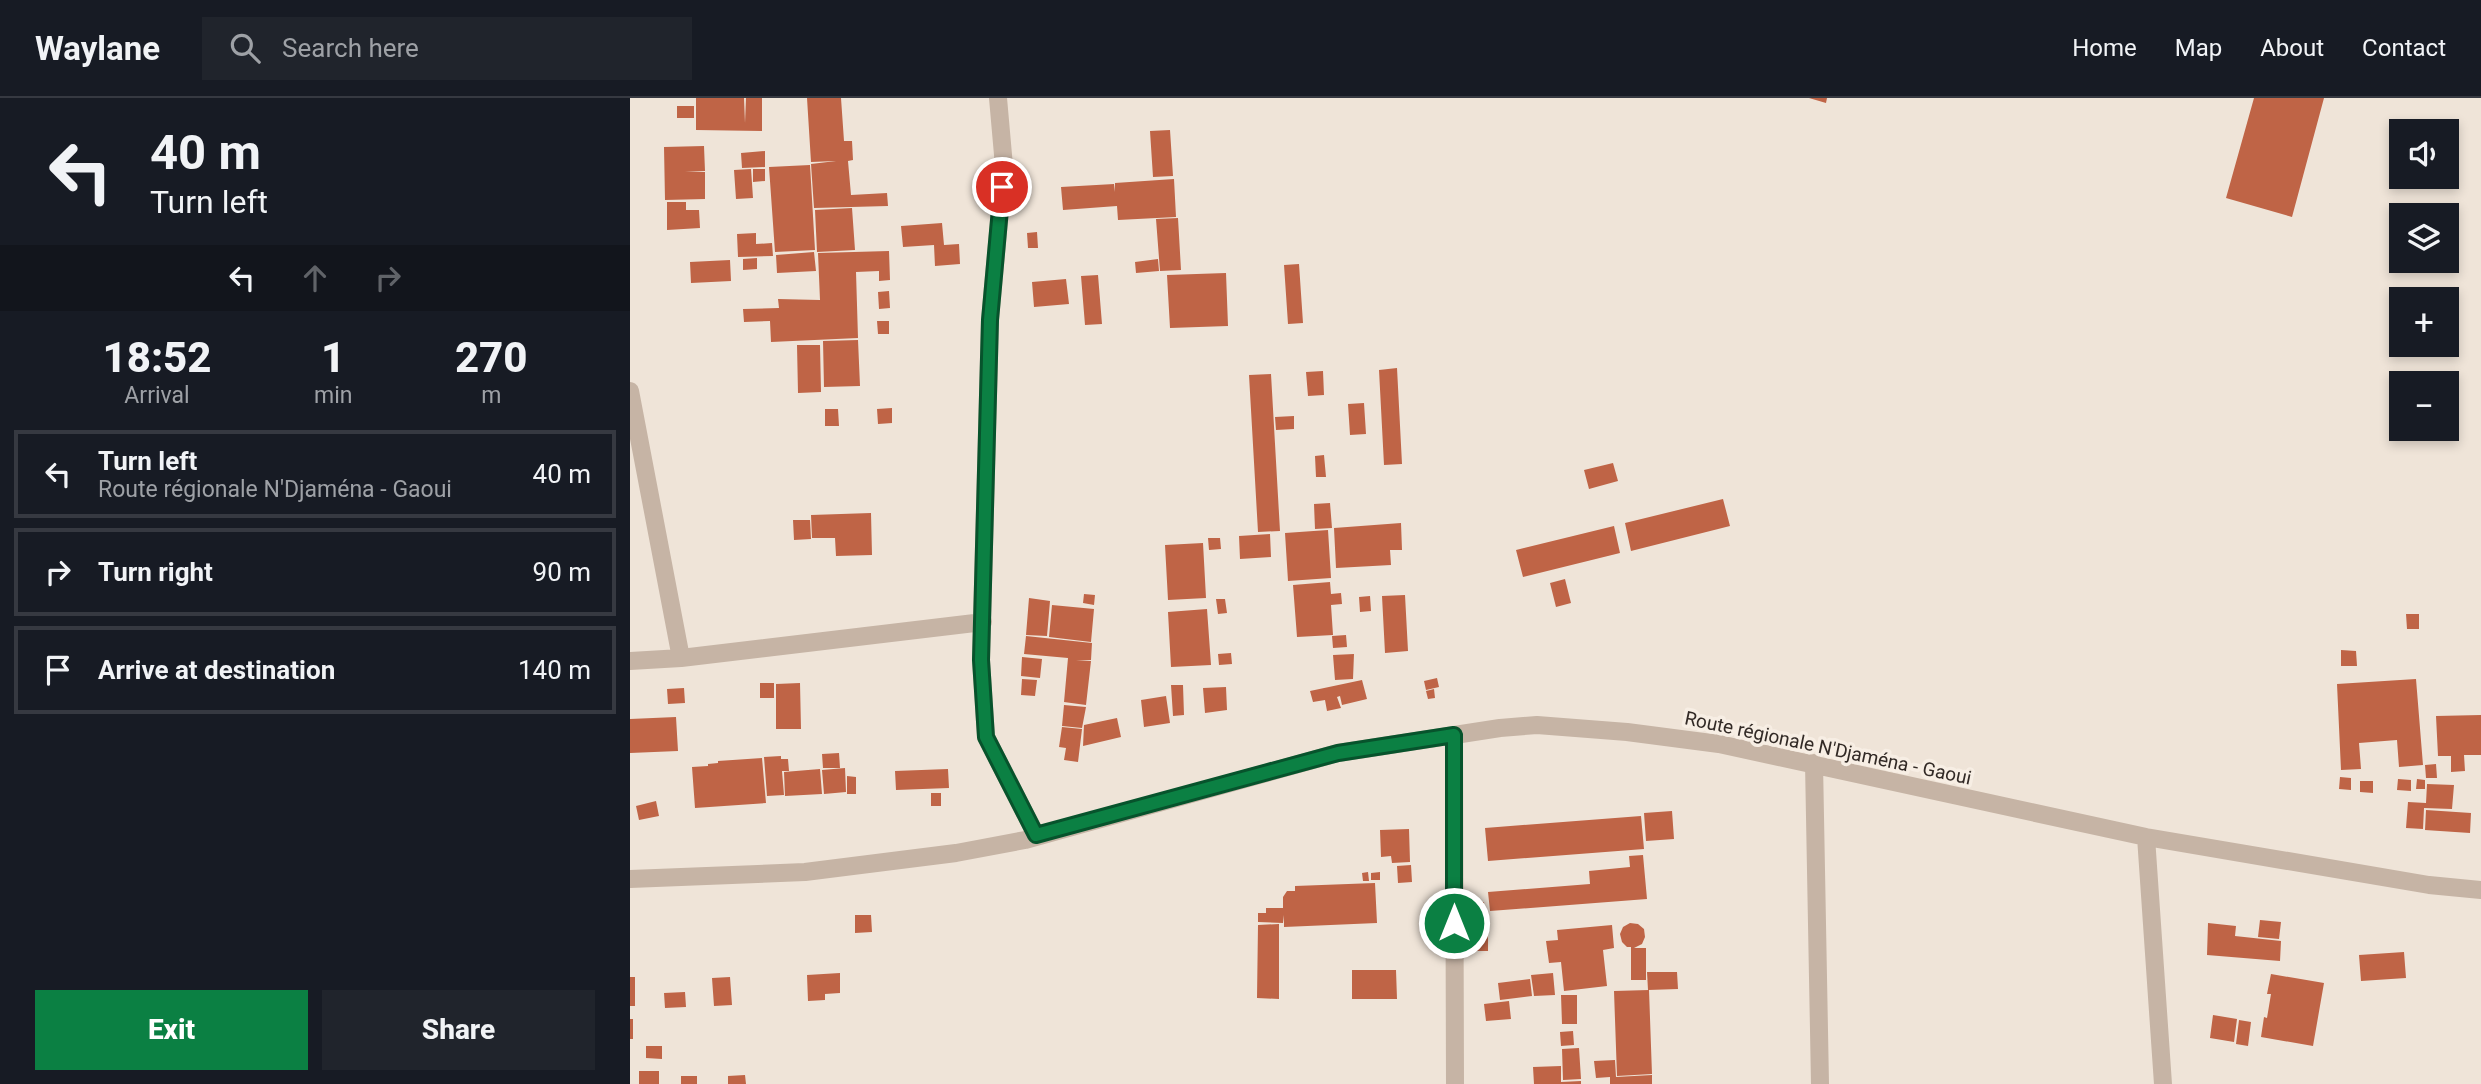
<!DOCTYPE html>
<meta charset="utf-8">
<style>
body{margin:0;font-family:Roboto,sans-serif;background:#20242c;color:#f1f3f6;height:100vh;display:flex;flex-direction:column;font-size:26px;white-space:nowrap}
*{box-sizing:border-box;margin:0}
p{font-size:23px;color:#9ea1a6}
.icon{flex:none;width:38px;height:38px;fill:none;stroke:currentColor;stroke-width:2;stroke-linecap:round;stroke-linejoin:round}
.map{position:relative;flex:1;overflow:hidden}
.side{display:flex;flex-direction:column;background:#171b24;width:630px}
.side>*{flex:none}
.top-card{background:#171b24;color:#f1f3f6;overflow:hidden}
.tools{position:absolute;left:1759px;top:21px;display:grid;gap:14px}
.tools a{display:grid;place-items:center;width:70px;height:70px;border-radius:0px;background:#171b24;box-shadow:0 4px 10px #0003;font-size:35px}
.pin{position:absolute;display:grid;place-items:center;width:60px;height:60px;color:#fff;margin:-30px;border:4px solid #fff;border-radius:50%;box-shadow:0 2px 7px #0007}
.me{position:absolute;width:77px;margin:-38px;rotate:0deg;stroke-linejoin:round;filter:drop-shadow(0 0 5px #0008)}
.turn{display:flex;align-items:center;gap:24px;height:147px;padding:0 35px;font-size:32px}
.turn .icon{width:91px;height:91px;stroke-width:2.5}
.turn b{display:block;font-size:49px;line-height:60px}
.lanes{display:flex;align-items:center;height:66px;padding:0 35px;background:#0003;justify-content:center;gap:35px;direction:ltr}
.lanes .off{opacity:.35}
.eta{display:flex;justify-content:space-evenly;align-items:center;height:119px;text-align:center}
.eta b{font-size:42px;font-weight:800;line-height:49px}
.action{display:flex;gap:14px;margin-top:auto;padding:14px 35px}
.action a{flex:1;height:80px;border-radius:0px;background:#0b8043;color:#fff;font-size:28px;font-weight:800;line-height:80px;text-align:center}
.action a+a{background:#20242c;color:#f1f3f6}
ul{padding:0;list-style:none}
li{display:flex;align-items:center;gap:21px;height:88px;margin:0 14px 10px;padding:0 21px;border:4px solid #363941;border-radius:0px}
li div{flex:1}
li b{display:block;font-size:26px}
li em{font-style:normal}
header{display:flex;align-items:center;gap:42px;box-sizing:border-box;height:98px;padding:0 35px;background:#171b24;border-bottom:2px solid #363941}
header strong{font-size:33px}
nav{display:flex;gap:38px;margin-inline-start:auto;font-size:24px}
.search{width:490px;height:63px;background:#20242c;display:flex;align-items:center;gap:18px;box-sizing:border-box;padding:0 24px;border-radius:0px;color:#9ea1a6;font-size:26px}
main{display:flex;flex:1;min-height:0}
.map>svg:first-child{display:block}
</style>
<header>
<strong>Waylane</strong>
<div class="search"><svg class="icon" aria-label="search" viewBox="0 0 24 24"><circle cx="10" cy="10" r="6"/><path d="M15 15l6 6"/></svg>Search here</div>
<nav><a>Home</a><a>Map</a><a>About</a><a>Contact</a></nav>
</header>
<main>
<section class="side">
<div class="top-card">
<div class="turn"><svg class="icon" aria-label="left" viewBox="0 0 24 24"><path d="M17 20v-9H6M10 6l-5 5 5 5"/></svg><div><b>40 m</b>Turn left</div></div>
<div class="lanes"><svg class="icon" aria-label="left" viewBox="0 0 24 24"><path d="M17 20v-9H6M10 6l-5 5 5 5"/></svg><svg class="icon off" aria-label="ahead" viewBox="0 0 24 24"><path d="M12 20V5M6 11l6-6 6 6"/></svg><svg class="icon off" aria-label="right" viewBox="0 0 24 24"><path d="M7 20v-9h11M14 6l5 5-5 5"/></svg></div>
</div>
<div class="eta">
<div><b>18:52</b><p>Arrival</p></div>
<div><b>1</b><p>min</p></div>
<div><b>270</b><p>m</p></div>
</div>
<ul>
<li><svg class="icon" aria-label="left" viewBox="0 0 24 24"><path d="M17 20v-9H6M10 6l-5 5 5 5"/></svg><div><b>Turn left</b><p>Route régionale N'Djaména - Gaoui</p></div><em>40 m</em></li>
<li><svg class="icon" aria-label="right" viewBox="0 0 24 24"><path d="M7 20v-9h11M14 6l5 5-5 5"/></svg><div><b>Turn right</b></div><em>90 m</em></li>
<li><svg class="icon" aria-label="arrive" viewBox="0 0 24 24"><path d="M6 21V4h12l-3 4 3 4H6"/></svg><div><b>Arrive at destination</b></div><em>140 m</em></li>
</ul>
<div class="action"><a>Exit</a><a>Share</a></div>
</section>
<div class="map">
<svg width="1851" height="986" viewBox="0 0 1851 986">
<rect width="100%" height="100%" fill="#efe4d8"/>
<!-- building -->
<path fill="#bf6446" d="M66 0H114L115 25 116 0H132V33L66 32Z
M177 0H211L214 43H222L223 62 218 63 221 97 257 95 258 108 184 110 181 66 206 63 181 64Z
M1179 0H1197L1196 5Z
M1624 0H1694L1662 119 1596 100Z
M47 8H64V20H47Z
M540 32 543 78 523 79 520 33Z
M74 48 75 73H55L75 74V101L35 102 34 49Z
M135 53V69L112 70 111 55Z
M180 67 185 152 145 154 139 69Z
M121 71 123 100 106 101 104 72Z
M123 71H135V83L123 84Z
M544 81 546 119 488 122 487 108 433 112 431 89 484 86 485 94V85Z
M37 104H56V112H69L70 130 37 132Z
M222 110 225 152 187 154 185 112Z
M548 120 551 172 530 173 526 121Z
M312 125 314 147 329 146 330 166 305 168 304 147 273 149 271 128Z
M407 134 408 150H398L397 135Z
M126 135V146L142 145 143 158 108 159 107 136Z
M259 153 260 182 249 183V173L226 174 228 240 141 244 140 223 114 224 113 211 149 210 148 201 190 202 188 155Z
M184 154 186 173 147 175 146 157Z
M127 160V171L113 172V161Z
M528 161 529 173 506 175 505 164Z
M100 162 101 183 61 185 60 164Z
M669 166 673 225 658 226 654 167Z
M596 175 598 228 540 230 537 177Z
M468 177 472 226 455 227 451 178Z
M436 181 439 206 404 209 402 184Z
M259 193 260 210 249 211 248 194Z
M247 223H259V236H248Z
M228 242 230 288 194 289 193 243Z
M167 247H190L191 294 168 295Z
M767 270 772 366 754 367 749 272Z
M693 273 694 297 678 298 676 274Z
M641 276 650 433 628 434 619 277Z
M734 305 736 336 720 337 718 306Z
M262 310V325L248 326 247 311Z
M195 311H208L209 328H195Z
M664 318V331L646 332 645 319Z
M694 357 696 379H686L685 358Z
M983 365 988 383 959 391 954 372Z
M1093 401 1100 428 1001 453 995 425Z
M700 405 702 430 685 431 684 406Z
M241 415 242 457 206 458 205 440H182L181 417Z
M163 422H180L181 441 164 442Z
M771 425 772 452H760L761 467 706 470 704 430Z
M984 428 990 455 893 479 886 452Z
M698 432 701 480 658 483 655 435Z
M640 436 641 459 610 461 609 438Z
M578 440H590L591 451 579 452Z
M573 445 576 500 538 502 535 447Z
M935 481 941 505 926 509 920 485Z
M700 484 701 496 711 495 712 506 701 507 703 537 667 539 663 487Z
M454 496 465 497 464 507 453 505Z
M775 497 778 553 755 555 752 498Z
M740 498 741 513 730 514 729 499Z
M399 500 420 503 417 538 396 537Z
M586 501H595L597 515 588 516Z
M422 507 464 511 461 544 419 539Z
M577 511 581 567 541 569 538 514Z
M1776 516H1789V531H1777Z
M716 537 717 549 703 550 702 538Z
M396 538 462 545 461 562H446L461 563 456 607 434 604 438 560 394 556Z
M1711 552 1726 553 1727 568H1711Z
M601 555 602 566 589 567 588 556Z
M724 556 723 581 705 582 703 557Z
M392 559 412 561 410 580 391 578Z
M807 580 809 589 796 592 794 583Z
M392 581 407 582 405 598 391 597Z
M1786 581 1793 667 1769 669 1767 642 1729 645 1731 671 1711 672 1707 586Z
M732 582 737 601 712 607 710 598 707 599 711 610 697 613 695 602 683 604 680 593Z
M130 585H144V600H130Z
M170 585 171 631H146V586Z
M541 587H553L554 617 543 618Z
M596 589 597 612 575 615 573 590Z
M54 590 55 605 38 606 37 591Z
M804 591 805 600 798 601 796 593Z
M536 598 540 625 514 629 511 602Z
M434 607 456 609 452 630 432 628Z
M1851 617V657H1834L1835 673 1821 674V658H1808L1806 618Z
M46 619 48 653 0 655V621Z
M487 620 491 639 453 648 454 627Z
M432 629 452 631 448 664 434 662 436 650 429 649Z
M209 655 210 670H193L192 656Z
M151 658V661H158L159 673H152L154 697 137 698 134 659Z
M132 660 136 705 65 710 62 669 78 668V666L88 665V663Z
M1806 666 1807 680H1796L1795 667Z
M215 670 216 694 194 696 192 672Z
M190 671 192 696 155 698 154 674Z
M318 671 319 690 266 692 265 673Z
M217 678 226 679V696H217Z
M1710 679 1721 680V692L1709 691Z
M1768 681 1781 682V693L1767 692Z
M1787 681 1795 682V691H1786Z
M1730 683H1743V695L1730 694Z
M1797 686 1824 687 1822 711 1794 710 1793 731 1776 730 1778 704 1796 705Z
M301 695H311V708H301Z
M26 703 29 718 9 722 6 708Z
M1796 712 1841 715 1840 735 1795 732Z
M1042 713 1044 741 1016 743 1014 715Z
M1011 718 1014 751 858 763 855 730Z
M779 731 780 764 762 765 761 758 751 759 750 732Z
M1013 757 1017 801 860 813 858 794 960 786 959 773 1000 769 999 758Z
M781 767 782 784 768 785 767 768Z
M738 774 739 783H733L732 775Z
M750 774V782H741V775Z
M745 785 747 825 654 829V817L653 825 628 824V815H636V810H653V799L657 793H665V788Z
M854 804 855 820 848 821 847 805Z
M225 817H241L242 834 225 835Z
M1630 822 1651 824 1649 841 1628 839Z
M1000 825 1008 826 1014 831 1015 839 1012 846 1004 850H1016V882H1001V849H997L992 844 990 836 993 829Z
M1578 825 1606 828 1605 838 1651 843 1650 863 1577 857Z
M649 826V901L627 900 628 827Z
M982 827 984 850 973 852 977 888 934 893 931 864 919 865 916 843 928 842 927 832Z
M842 832H858V853H842Z
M1774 854 1776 880 1731 883 1729 857Z
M722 872H766L767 901H722Z
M1017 874H1047L1048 891 1018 892Z
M210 875V895L195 896V902L178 903 177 877Z
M923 875 925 897 904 898 901 877Z
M1641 876 1694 885 1683 948 1631 939 1634 919 1637 920 1641 896H1637Z
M0 879H5V908H0Z
M100 879 102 907 84 908 82 880Z
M900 881 902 898 870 902 868 885Z
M1019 892 1022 976 987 978 984 893Z
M55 894 56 909 35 910 34 895Z
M931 897H947V926H932Z
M879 903 881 921 856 923 854 906Z
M1583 917 1607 921 1604 944 1580 940Z
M0 921H3V941H0Z
M1609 922 1621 924 1618 948 1606 946Z
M943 933 944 947 931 948 930 934Z
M16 948H32V961L16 960Z
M949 950 951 981 933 982 932 951Z
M985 962 986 979 1022 977V986H980V979L966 980 964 963Z
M931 968V984L951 983V986H904L903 969Z
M9 973H29V986H9Z
M115 977 116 986H98V978Z
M51 978H67V986H51Z"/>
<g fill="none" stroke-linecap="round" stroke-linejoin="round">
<!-- minor -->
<path stroke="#c6b4a5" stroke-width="18" d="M368 0 374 68 360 222 351 562 356 639 406 737
M0 293 51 560
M0 563 51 560 353 524
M824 637 825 986
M1184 665 1190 986
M1516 739 1533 986
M0 781 175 774 326 755 395 742 708 655 870 630 907 627 997 634 1089 646 1516 739 1799 787 1851 792"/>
</g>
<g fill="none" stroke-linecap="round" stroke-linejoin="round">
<defs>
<path id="route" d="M372 89 360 222 351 562 356 639 406 737 708 655 824 637V825"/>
</defs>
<!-- route casing -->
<use href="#route" stroke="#07532c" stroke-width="18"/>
<!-- route -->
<use href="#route" stroke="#0b8043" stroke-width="12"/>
</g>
<g text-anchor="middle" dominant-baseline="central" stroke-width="7" stroke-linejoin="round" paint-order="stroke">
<!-- street labels -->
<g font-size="19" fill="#322a26" stroke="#f7eee4">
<text transform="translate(1198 650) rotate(12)">Route régionale N'Djaména - Gaoui</text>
</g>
</g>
</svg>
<div class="tools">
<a><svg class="icon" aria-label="sound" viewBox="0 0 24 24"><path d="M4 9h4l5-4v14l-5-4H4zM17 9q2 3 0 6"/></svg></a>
<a><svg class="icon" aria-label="layers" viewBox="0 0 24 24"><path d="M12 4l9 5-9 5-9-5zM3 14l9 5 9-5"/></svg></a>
<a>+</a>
<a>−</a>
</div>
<div class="pin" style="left:372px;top:89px;background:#d93025"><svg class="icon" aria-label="arrive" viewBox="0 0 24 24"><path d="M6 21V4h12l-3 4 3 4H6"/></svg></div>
<svg class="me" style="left:824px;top:825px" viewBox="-20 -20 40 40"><circle r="17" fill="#0b8043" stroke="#fff" stroke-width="3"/><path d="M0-11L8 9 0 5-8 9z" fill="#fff"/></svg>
</div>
</main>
